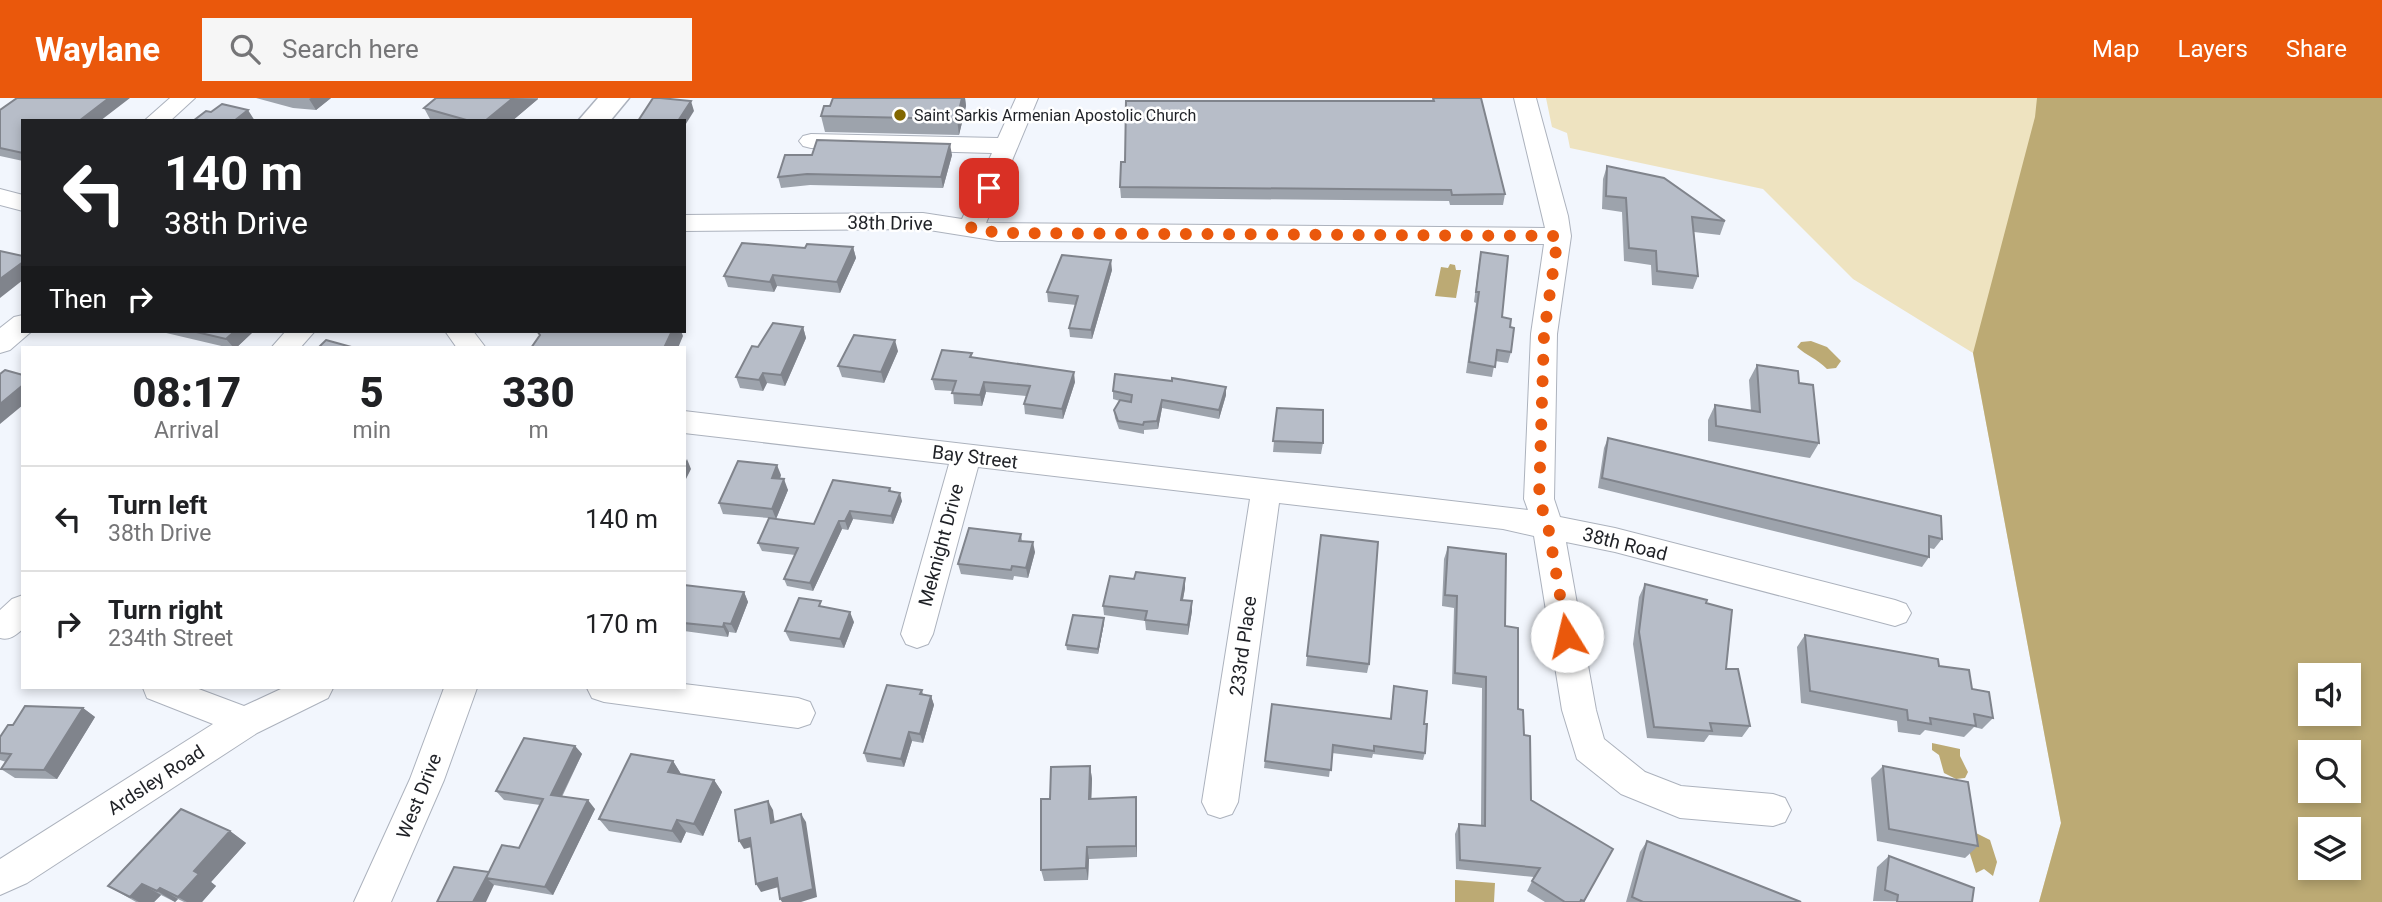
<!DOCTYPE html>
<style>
body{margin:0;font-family:Roboto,sans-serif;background:#f6f6f6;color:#202124;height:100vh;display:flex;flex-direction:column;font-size:26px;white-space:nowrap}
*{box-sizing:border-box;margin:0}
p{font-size:23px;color:#757577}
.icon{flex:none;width:38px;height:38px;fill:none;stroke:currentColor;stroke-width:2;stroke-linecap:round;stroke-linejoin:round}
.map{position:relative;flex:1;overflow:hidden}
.details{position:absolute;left:21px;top:248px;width:665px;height:343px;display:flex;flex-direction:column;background:#fff;border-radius:0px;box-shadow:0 4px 10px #0003}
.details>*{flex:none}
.banner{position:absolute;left:21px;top:21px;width:665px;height:214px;border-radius:0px;box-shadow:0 4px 10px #0003;background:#202124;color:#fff;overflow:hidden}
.tools{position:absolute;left:2298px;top:565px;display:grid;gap:14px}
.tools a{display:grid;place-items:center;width:63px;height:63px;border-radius:0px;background:#fff;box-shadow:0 4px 10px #0003;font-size:35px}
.pin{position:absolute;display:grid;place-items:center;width:60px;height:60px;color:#fff;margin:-30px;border-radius:14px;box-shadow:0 4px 10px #0006}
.me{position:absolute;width:77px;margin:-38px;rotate:351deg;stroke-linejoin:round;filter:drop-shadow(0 0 5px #0008)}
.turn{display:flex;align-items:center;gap:24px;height:147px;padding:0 28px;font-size:32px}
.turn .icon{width:91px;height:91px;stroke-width:2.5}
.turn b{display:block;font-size:49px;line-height:60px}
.then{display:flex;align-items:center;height:66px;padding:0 28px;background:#0003;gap:14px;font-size:26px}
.eta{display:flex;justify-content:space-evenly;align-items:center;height:119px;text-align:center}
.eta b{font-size:42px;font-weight:800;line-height:49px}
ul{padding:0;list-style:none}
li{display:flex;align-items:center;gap:21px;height:105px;padding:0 28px;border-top:2px solid #e0e0e0}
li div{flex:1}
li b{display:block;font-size:26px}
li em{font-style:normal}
header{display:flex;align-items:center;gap:42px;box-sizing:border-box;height:98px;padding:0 35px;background:#ea580c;color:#fff}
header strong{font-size:33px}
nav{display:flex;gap:38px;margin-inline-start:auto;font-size:24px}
.search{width:490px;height:63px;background:#f6f6f6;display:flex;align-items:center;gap:18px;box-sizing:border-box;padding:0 24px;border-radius:0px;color:#757577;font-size:26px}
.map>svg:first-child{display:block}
</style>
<header>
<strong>Waylane</strong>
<div class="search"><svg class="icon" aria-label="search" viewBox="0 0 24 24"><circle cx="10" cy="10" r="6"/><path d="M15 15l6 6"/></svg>Search here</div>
<nav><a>Map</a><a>Layers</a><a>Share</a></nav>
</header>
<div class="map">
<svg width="2382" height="804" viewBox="0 0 2382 804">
<rect width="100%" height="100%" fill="#f2f6fd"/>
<!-- green -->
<path fill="#eee3c0" d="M1546 0H2276L2128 611 2039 804 2061 725 1973 255 1853 181 1763 91 1570 50 1567 35 1552 29Z"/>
<!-- water -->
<path fill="#bcaa74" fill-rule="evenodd" d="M2037 0H2382V804H2039L2061 725 1973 255 2035 19ZM2310 578H2348V616H2310ZM2348 654V693H2310V654ZM2310 732H2348V770H2310Z
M1450 166 1455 167 1456 172H1461L1456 200 1435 198 1441 169 1448 170Z
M1811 243 1827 249 1841 263 1836 270 1827 271C1816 260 1807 258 1797 249L1801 244Z
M1932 645 1960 651V658L1968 674 1965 680 1956 681 1944 675 1939 657 1932 652Z
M1976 735 1990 742 1997 764 1993 778 1984 771 1976 775 1970 756V738H1976Z
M1455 782 1495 785 1494 804H1455Z"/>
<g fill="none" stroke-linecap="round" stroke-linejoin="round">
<defs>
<path id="minor" d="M170 0H195L170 23H144Z
M1016 0H1038L986 125 1545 130 1514 0H1536L1568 118 1571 138 1557 236 1554 401 1560 419 1615 430 1895 502 1906 506 1911 515 1906 524 1895 528 1615 454 1566 444 1596 612 1604 641 1645 674 1681 688 1773 696 1785 700 1791 712 1785 724 1773 728 1680 720 1621 696 1577 661 1562 612 1534 438 1503 431 1279 405 1238 704 1232 716 1220 720 1208 716 1202 704 1250 401 978 369 933 536 928 546 917 550 906 546 901 536 949 366 684 335V313L1528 412 1524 401 1531 236 1544 146 998 143 923 131 684 133V117L923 115 962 121 992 55 811 50 803 48 799 43 803 38 811 36 998 40Z
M0 91 23 97V113L0 107Z
M23 217V233H32L10 252 0 255V230L14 219Z
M286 233H315L300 250H271Z
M445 233H473L486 250H457Z
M23 497V531C16 537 9 543 0 540V512L12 501Z
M684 586 798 600 810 604 815 615 810 626 798 630 604 604 592 600 587 590H684Z
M143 590H196L244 608 283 590H333L328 600 257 635 27 785 0 797V761L213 626 147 600Z
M444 590H477L444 682 391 804H354L410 681Z"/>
<path id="major" d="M598 0H629L610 23H578Z"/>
</defs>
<!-- minor casing -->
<use href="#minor" stroke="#acb2bd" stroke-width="2"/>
<!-- major casing -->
<use href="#major" stroke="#acb2bd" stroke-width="3"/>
<!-- minor -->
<use href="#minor" fill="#fff" fill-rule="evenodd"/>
<!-- major -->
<use href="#major" fill="#fff" fill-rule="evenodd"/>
</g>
<!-- wall -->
<path fill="#9da3ac" d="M256 0H331L316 12 293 10Z
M436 0H538V1L512 23H431L424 10Z
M833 0H965L966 8 959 37 825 34 821 18 830 8Z
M1433 0 1505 96 1503 107H1450L1449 103 1121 100 1120 89 1125 64 1432 3Z
M0 12 23 23V63L0 58Z
M812 57H952L943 90 810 87 781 90 778 79Z
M1607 68 1725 123 1720 137 1694 134 1698 178 1693 191 1652 187 1651 167 1624 163 1622 114 1602 111 1603 81Z
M853 149 856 160 840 195 777 188 774 194 728 189 724 178 805 150Z
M1481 154 1502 219 1510 229 1511 254 1508 265 1495 263 1492 279 1466 275 1476 205 1474 204 1479 165Z
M1112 172 1092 241 1070 239 1069 230 1076 207 1048 204 1047 194Z
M803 229 806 240 785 288 767 285 763 293 740 290 736 279 758 249Z
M160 233H254L236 250H230L162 234Z
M898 253 884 285 842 279 838 268Z
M973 259 1075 284 1063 321 1025 316 1024 306 1026 298 986 294 982 308 954 306 953 293 935 292 932 281Z
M1757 267 1799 285 1819 345 1810 360 1708 343V322L1715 307 1751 313 1749 282Z
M1226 289V297L1219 321 1162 310 1158 331 1144 332V336L1119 331 1115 320 1114 312 1120 303 1113 301V293Z
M1277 310 1323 345 1321 356 1273 354Z
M1608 340 1942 441 1934 451 1929 450V459L1922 469 1598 390 1604 350Z
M781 377 780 381 788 392 776 421 814 426 890 390 891 393 902 403 893 426 853 421 848 432 842 431 813 493 787 488 784 481 795 457 762 453 758 445 769 420 723 416 719 405Z
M1021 436 1022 443 1035 454 1028 480 1014 478 1013 482 961 476 958 466Z
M1321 437 1369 566 1367 575 1306 568Z
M1448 449 1505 528 1518 611 1524 637 1531 702 1613 751 1584 804H1545L1527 793 1534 779 1456 771 1455 736 1459 726 1481 728 1482 590 1452 586 1454 510 1442 508 1444 461Z
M1185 480V490L1183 502 1192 513 1188 537 1146 532 1145 523 1104 517 1103 508 1134 481Z
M1645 486 1706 505 1726 571 1750 628 1742 639 1709 637 1704 644 1647 640 1633 546 1639 499Z
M684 487 744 494 748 504 736 535 729 534 728 539 684 533Z
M823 509 854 524 844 550 790 543 785 533Z
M1104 525 1098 556 1067 552 1066 547Z
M1805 537 1939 568 1972 591 1993 620 1982 631 1974 629 1964 639 1925 632 1920 637 1898 634 1897 623 1801 605 1797 549Z
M1394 588 1424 626 1425 655 1423 662 1373 656 1372 660 1332 655 1329 679 1264 670 1272 606 1390 621Z
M922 592 923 596 931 598 934 607 923 645 912 643 904 669 867 664 864 655Z
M83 610 95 619 57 681 15 680 1 671 6 664 0 662V639L13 627Z
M575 648 582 656 562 699 595 711 553 797 494 787 437 804 489 774 519 750 540 707 504 702 496 693Z
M673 663 681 676 714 682 722 694 703 738 686 734 681 745 609 733 599 721Z
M1090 668 1092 681 1091 700 1137 711V759L1089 761 1088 782 1044 783 1041 772 1050 701Z
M1883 668 1978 748 1965 760 1877 743 1871 680Z
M230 733 246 745 211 784 216 788 202 804H184L178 801 175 804 161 797 154 804H136L108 788Z
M1647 743 1801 804H1626L1640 754Z
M1889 758 1972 804 1873 803 1877 769Z"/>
<!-- shaded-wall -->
<path fill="#80848c" d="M109 0H130L100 23H79Z
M311 0H331L316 12 309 1Z
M513 0 538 1 512 23H485Z
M962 0H965L966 8 959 37 957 21Z
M691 3 694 13 684 29V23H678Z
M248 12 255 23H234Z
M950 46 952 57 943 90 941 79Z
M853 149 856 160 840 195 837 184Z
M1111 162 1112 172 1092 241 1091 232Z
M23 164V182L0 200V181Z
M773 177 777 188 774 194 770 184Z
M803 229 806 240 785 288 781 277Z
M235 233H254L236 250H234L226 241Z
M672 233H681L683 238 678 250H664Z
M895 242 898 253 884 285 881 274Z
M1074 274 1075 284 1063 321 1062 311Z
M763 275 767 285 763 293 759 282Z
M984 284 986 294 982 308 980 297Z
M23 287V307L0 326V306Z
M1226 289V297L1219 321V312Z
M1162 302V310L1158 331 1157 323Z
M687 361 691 371 684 385V367Z
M777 367 781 377 776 390 772 380Z
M784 381 788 392 776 421 772 411Z
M900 395 902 403 893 426 891 418Z
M850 413 853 421 848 432 845 423Z
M839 423 842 431 813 493 810 485Z
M1033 444 1035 454 1028 480 1026 470Z
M1185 480V490L1181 511V502Z
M744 494 748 504 736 535 731 526Z
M1192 503V513L1188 537V527Z
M850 514 854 524 844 550 840 541Z
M1104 520V525L1098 556V551Z
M724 525 729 534 728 539 723 529Z
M931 598 934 607 923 645 920 636Z
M83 610 95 619 57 681 44 672Z
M909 634 912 643 904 669 901 661Z
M575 648 582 656 558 705 551 697Z
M673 663 681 676 668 674Z
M1090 668 1092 681 1091 713 1089 701Z
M714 682 722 694 703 738 694 726Z
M1136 699 1137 711V759L1136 748Z
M588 702 595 711 553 797 545 789Z
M768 703 773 712 776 733 771 725Z
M801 716 806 724 817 799 801 804H782L780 801Z
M677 722 686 734 681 745 672 733Z
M230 733 246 745 211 784 216 788 202 804H187L178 799 194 773Z
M750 740 755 748 744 751 739 743Z
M1087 749 1089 761 1088 782 1086 770Z
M486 780 494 787 486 804H473Z
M777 780 782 788 761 794 756 786Z
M142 786 161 797 154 804H139L130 799Z
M160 790 178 801 175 804 157 793Z"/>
<!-- building -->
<path fill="#b7bdc8" stroke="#80848c" stroke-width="2" d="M17 0H109L79 23H23V55L0 50V12Z
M436 0H513L485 23H470L424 10Z
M653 0H660L691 3 678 23H638Z
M833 0H962L957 21 821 18 824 8H830Z
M1433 0H1481L1505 96 1452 97 1451 92 1120 89 1121 64H1125L1126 3H1434Z
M222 6 248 12 234 23H193L206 13 211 14Z
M817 42 950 46 941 79 807 76 778 79 785 57H812Z
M1607 68 1664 80 1725 123 1692 119 1698 178 1657 173 1656 153 1629 150 1626 100 1606 98Z
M742 145 805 150 807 146 853 149 837 184 773 177 770 184 724 178Z
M0 153 23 158V164L0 181Z
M1481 154 1508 158 1502 219 1511 221 1510 229 1514 230 1511 254 1497 252 1495 269 1469 264 1479 194H1476Z
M1062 157 1111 162 1091 232 1069 230 1078 198 1047 194Z
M773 225 803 229 781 277 763 275 759 282 736 279 752 248 758 249Z
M192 233H235L226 241Z
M537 233H672L664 250H531L540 237Z
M854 237 895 242 881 274 838 268Z
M326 242 355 250H318Z
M942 252 972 255 970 259 1074 274 1062 311 1024 306 1030 288 984 284 980 297 952 295 956 283 932 281Z
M1757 267 1798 273 1799 285 1813 287 1819 345 1716 328 1715 307 1760 314Z
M5 272 23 277V287L0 306V276Z
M1115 276 1172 283V280L1226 289 1219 312 1162 302 1157 323 1144 324 1143 327 1118 323 1114 312 1120 302 1131 304 1132 297 1113 293Z
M1277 310 1323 312V345L1273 343Z
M1608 340 1941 418 1942 441 1929 438V459L1602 380Z
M738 363 777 367 772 380 784 381 772 411 719 405Z
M833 382 890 390 889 393 900 395 891 418 850 413 845 423H839L810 485 784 481 798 450 758 445 769 420 814 426Z
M969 430 1021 436 1019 443 1033 444 1026 470 1012 468 1011 472 958 466Z
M1321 437 1378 444 1369 566 1307 558Z
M1448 449 1506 456 1505 528 1518 530V611L1523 612 1524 637 1530 638 1531 702 1613 751 1584 803 1581 802 1580 804H1565L1532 783 1540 770 1460 762 1459 726 1485 728 1486 579 1455 575 1457 498 1445 497Z
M1136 474 1185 480 1181 502 1192 503 1188 527 1145 522 1147 513 1103 508 1110 478 1134 481Z
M1645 486 1707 502 1706 505 1732 512 1726 571H1738L1750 628 1710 625 1712 633 1654 629 1639 534Z
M684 487 744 494 731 526 724 525 723 529 684 525Z
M799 500 821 503 819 508 850 514 840 541 785 533Z
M1073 517 1104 520 1098 551 1066 547Z
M1805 537 1938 561 1939 568 1969 572 1972 591 1989 594 1993 620 1974 616 1976 628 1930 620 1931 626 1908 622 1907 612 1810 593Z
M887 587 922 592 920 596 931 598 920 636 909 634 901 661 864 655Z
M1394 588 1427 593 1424 626H1427L1425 655 1374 648V653L1333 647 1331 672 1265 663 1272 606 1391 621Z
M25 608 83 610 44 672 1 671 11 656 0 655V639L8 627H13Z
M524 640 575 648 551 697 588 702 545 789 486 780 502 747 519 750 543 701 496 693Z
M631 656 673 663 668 674 714 682 694 726 677 722 672 733 599 721Z
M1090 668 1089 701 1136 699V748L1087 749 1086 770 1041 772V701H1050L1051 669Z
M1883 668 1968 684 1978 748 1889 731Z
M768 703 771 725 801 716 813 791 780 801 777 780 756 786 750 740 739 743 735 712Z
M181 711 230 733 194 773 199 776 178 799 160 790 157 793 142 786 130 799 108 788Z
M1647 743 1801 804H1643L1632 799Z
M1889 758 1974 790 1972 804H1897L1898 797 1885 792Z
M454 769 489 774 473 804H437Z"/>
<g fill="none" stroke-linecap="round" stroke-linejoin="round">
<!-- route -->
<path stroke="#ea580c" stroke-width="12" stroke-dasharray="0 21.6" d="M989 90 971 130 998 135 1558 138 1544 236 1539 401 1548 428 1567 538"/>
</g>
<!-- markers -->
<circle fill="#826700" stroke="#fff" stroke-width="2.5" cx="900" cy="17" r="7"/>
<g text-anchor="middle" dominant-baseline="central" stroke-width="5" stroke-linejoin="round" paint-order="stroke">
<!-- far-poi labels -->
<g font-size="16" fill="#1f2126" stroke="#fff" text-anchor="start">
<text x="914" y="17">Saint Sarkis Armenian Apostolic Church</text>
</g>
<!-- street labels -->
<g font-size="19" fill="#1f2126" stroke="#fff">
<text transform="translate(890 125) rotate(1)">38th Drive</text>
<text transform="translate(975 359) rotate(7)">Bay Street</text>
<text transform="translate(1625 446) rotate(14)">38th Road</text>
<text transform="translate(941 447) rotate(-75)">Meknight Drive</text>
<text transform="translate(1243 548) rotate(-82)">233rd Place</text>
<text transform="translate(156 682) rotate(-33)">Ardsley Road</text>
<text transform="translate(419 698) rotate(-68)">West Drive</text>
</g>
</g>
</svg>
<div class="tools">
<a><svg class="icon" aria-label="sound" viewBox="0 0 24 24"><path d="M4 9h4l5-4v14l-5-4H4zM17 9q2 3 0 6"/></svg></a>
<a><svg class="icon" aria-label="search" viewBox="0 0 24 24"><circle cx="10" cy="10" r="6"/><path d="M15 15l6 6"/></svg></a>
<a><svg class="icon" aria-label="layers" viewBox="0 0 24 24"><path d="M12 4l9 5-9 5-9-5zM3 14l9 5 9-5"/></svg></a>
</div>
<div class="pin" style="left:989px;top:90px;background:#d93025"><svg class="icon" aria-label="arrive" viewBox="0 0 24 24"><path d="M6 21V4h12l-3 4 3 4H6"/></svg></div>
<svg class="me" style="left:1567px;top:538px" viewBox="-20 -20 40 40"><circle r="19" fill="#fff"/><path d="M0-13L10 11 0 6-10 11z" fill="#ea580c"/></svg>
<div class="banner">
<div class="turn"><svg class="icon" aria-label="left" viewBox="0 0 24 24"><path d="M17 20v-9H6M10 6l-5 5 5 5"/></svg><div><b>140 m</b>38th Drive</div></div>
<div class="then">Then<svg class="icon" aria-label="right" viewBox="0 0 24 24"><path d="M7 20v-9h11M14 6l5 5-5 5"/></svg></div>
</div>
<section class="details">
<div class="eta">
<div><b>08:17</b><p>Arrival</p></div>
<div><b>5</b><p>min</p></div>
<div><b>330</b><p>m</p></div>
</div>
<ul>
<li><svg class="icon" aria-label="left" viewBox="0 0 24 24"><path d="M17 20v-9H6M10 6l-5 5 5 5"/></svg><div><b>Turn left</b><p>38th Drive</p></div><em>140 m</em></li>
<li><svg class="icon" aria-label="right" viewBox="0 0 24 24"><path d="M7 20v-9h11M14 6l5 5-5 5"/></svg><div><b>Turn right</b><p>234th Street</p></div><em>170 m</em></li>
</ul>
</section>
</div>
